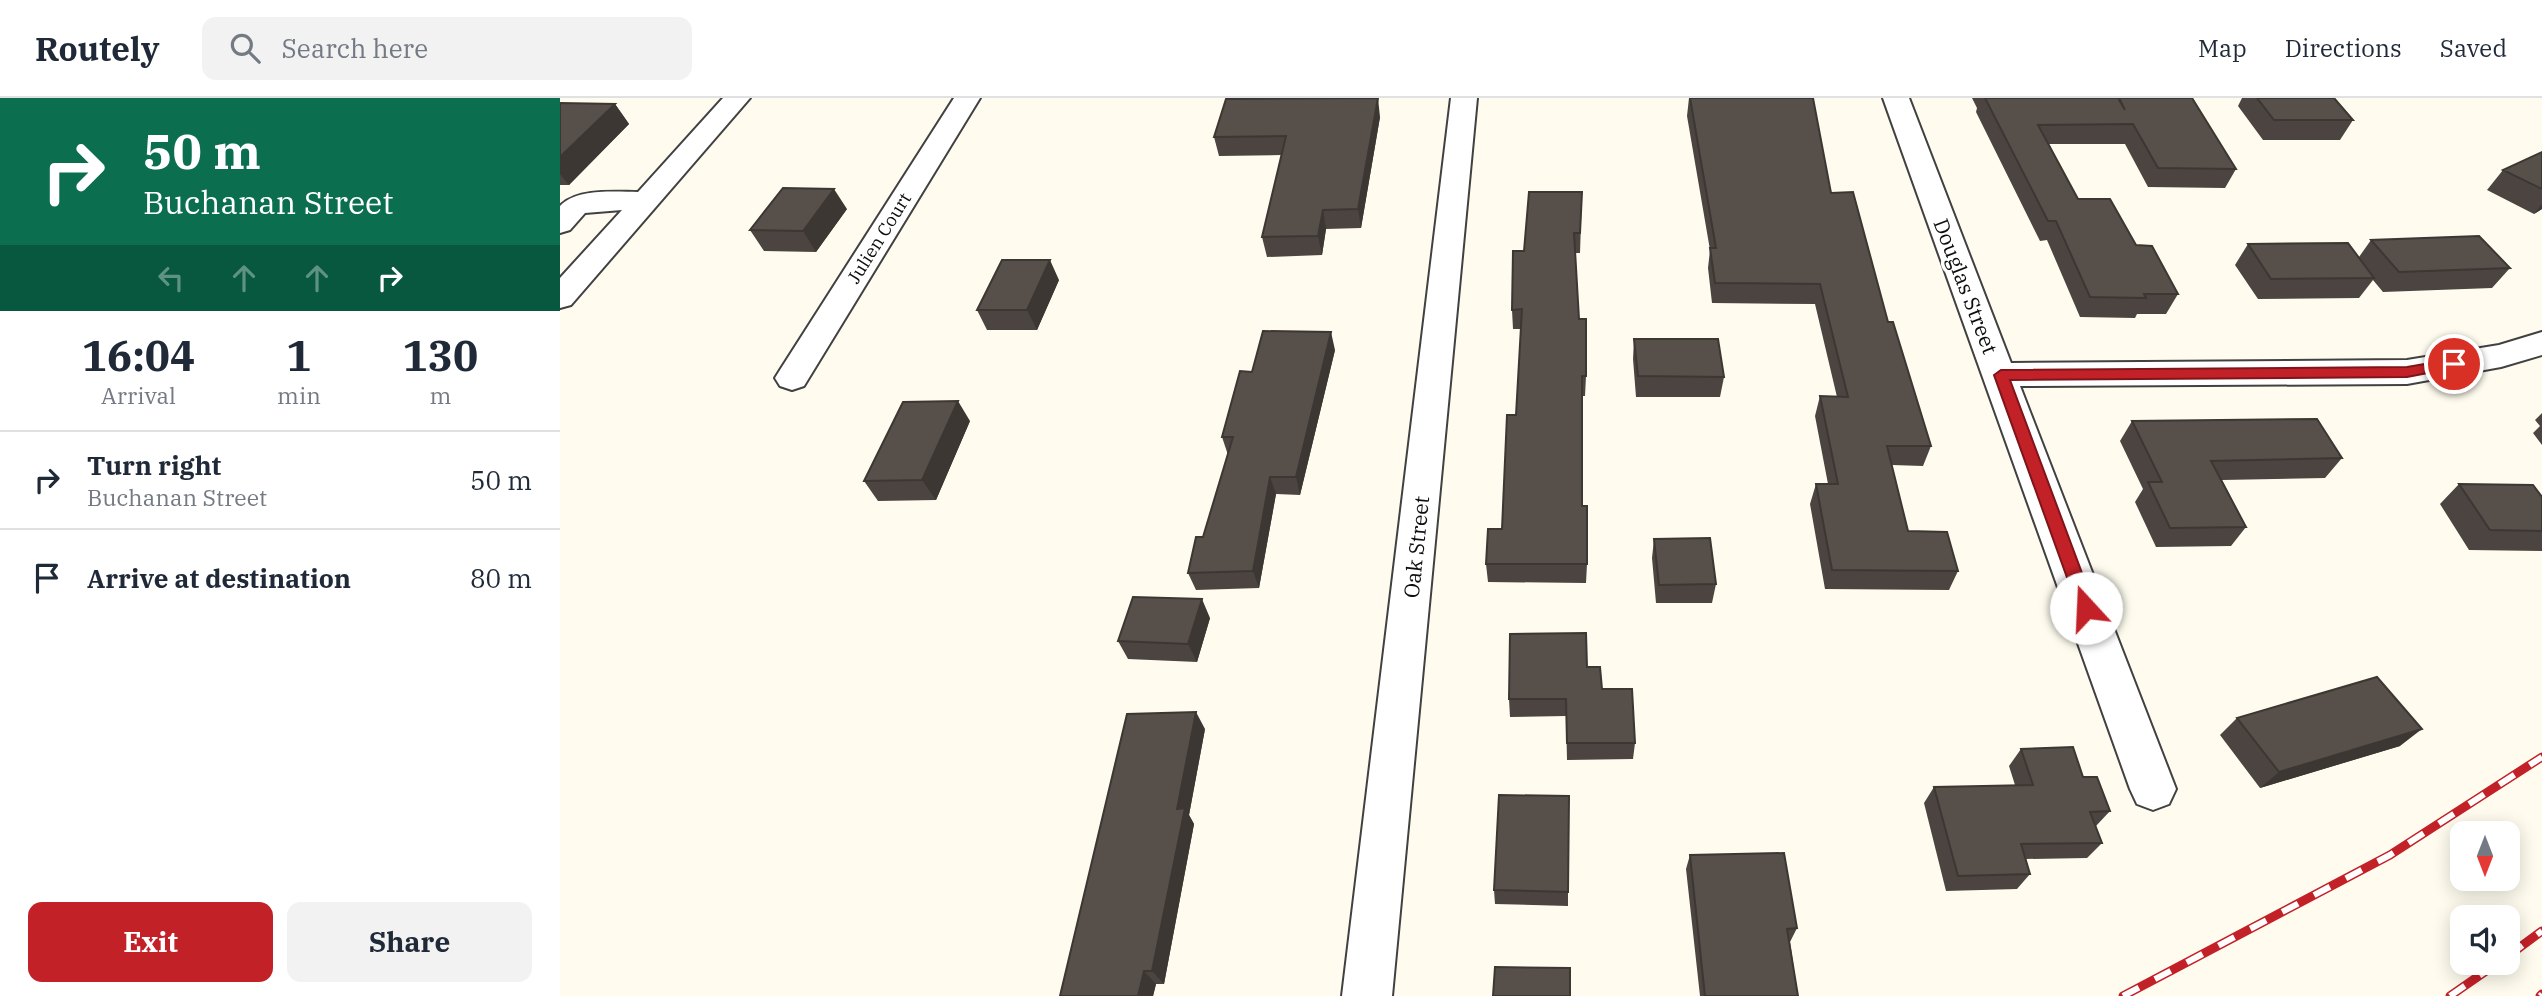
<!DOCTYPE html>
<style>
body{margin:0;font-family:"IBM Plex Serif",serif;background:#f2f2f3;color:#1f2937;height:100vh;display:flex;flex-direction:column;font-size:26px;white-space:nowrap}
*{box-sizing:border-box;margin:0}
p{font-size:23px;color:#747a83}
.icon{flex:none;width:38px;height:38px;fill:none;stroke:currentColor;stroke-width:2;stroke-linecap:round;stroke-linejoin:round}
.map{position:relative;flex:1;overflow:hidden}
.sheet{display:flex;flex-direction:column;background:#fff;width:560px}
.sheet>*{flex:none}
.top-card{background:#0b6e4f;color:#fff;overflow:hidden}
.needle{width:46px;rotate:180deg}
.buttons{position:absolute;left:1890px;top:723px;display:grid;gap:14px}
.buttons a{display:grid;place-items:center;width:70px;height:70px;border-radius:14px;background:#fff;box-shadow:0 4px 18px #0003;font-size:35px}
.pin{position:absolute;display:grid;place-items:center;width:60px;height:60px;color:#fff;margin:-30px;border:4px solid #fff;border-radius:50%;box-shadow:0 2px 7px #0007}
.me{position:absolute;width:77px;margin:-38px;rotate:340deg;stroke-linejoin:round;filter:drop-shadow(0 0 5px #0008)}
.turn{display:flex;align-items:center;gap:24px;height:147px;padding:0 28px;font-size:32px}
.turn .icon{width:91px;height:91px;stroke-width:2.5}
.turn b{display:block;font-size:49px;line-height:60px}
.lanes{display:flex;align-items:center;height:66px;padding:0 28px;background:#0003;justify-content:center;gap:35px;direction:ltr}
.lanes .off{opacity:.35}
.eta{display:flex;justify-content:space-evenly;align-items:center;height:119px;text-align:center}
.eta b{font-size:42px;font-weight:700;line-height:49px}
.button{display:flex;gap:14px;margin-top:auto;padding:14px 28px}
.button a{flex:1;height:80px;border-radius:14px;background:#c32128;color:#fff;font-size:28px;font-weight:700;line-height:80px;text-align:center}
.button a+a{background:#f2f2f3;color:#1f2937}
ul{padding:0;list-style:none}
li{display:flex;align-items:center;gap:21px;height:98px;padding:0 28px;border-top:2px solid #e0e1e3}
li div{flex:1}
li b{display:block;font-size:26px}
li em{font-style:normal}
header{display:flex;align-items:center;gap:42px;box-sizing:border-box;height:98px;padding:0 35px;background:#fff;border-bottom:2px solid #e0e1e3}
header strong{font-size:33px}
nav{display:flex;gap:38px;margin-inline-start:auto;font-size:24px}
.search{width:490px;height:63px;background:#f2f2f3;display:flex;align-items:center;gap:18px;box-sizing:border-box;padding:0 24px;border-radius:14px;color:#747a83;font-size:26px}
main{display:flex;flex:1;min-height:0}
.map>svg:first-child{display:block}
</style>
<header>
<strong>Routely</strong>
<div class="search"><svg class="icon" aria-label="search" viewBox="0 0 24 24"><circle cx="10" cy="10" r="6"/><path d="M15 15l6 6"/></svg>Search here</div>
<nav><a>Map</a><a>Directions</a><a>Saved</a></nav>
</header>
<main>
<section class="sheet">
<div class="top-card">
<div class="turn"><svg class="icon" aria-label="right" viewBox="0 0 24 24"><path d="M7 20v-9h11M14 6l5 5-5 5"/></svg><div><b>50 m</b>Buchanan Street</div></div>
<div class="lanes"><svg class="icon off" aria-label="left" viewBox="0 0 24 24"><path d="M17 20v-9H6M10 6l-5 5 5 5"/></svg><svg class="icon off" aria-label="ahead" viewBox="0 0 24 24"><path d="M12 20V5M6 11l6-6 6 6"/></svg><svg class="icon off" aria-label="ahead" viewBox="0 0 24 24"><path d="M12 20V5M6 11l6-6 6 6"/></svg><svg class="icon" aria-label="right" viewBox="0 0 24 24"><path d="M7 20v-9h11M14 6l5 5-5 5"/></svg></div>
</div>
<div class="eta">
<div><b>16:04</b><p>Arrival</p></div>
<div><b>1</b><p>min</p></div>
<div><b>130</b><p>m</p></div>
</div>
<ul>
<li><svg class="icon" aria-label="right" viewBox="0 0 24 24"><path d="M7 20v-9h11M14 6l5 5-5 5"/></svg><div><b>Turn right</b><p>Buchanan Street</p></div><em>50 m</em></li>
<li><svg class="icon" aria-label="arrive" viewBox="0 0 24 24"><path d="M6 21V4h12l-3 4 3 4H6"/></svg><div><b>Arrive at destination</b></div><em>80 m</em></li>
</ul>
<div class="button"><a>Exit</a><a>Share</a></div>
</section>
<div class="map">
<svg width="1982" height="898" viewBox="0 0 1982 898">
<rect width="100%" height="100%" fill="#fffcef"/>
<g fill="none" stroke-linecap="round" stroke-linejoin="round">
<defs>
<path id="minor" d="M163 0H190L11 207 0 210V180L62 112 25 115 10 132 0 135V108C17 90 56 94 78 94Z
M394 0H420L244 288 232 292 220 288 215 280 220 272Z
M891 0H917L832 898H782Z
M1323 0H1349L1451 265 1847 262 1939 247 1982 234V257L1941 269 1847 286 1460 288 1616 691 1609 706 1593 712 1577 706 1570 691Z"/>
</defs>
<!-- minor casing -->
<use href="#minor" stroke="#414141" stroke-width="4"/>
<!-- minor -->
<use href="#minor" fill="#fff" fill-rule="evenodd"/>
<defs>
<path id="rail" d="M1948 858 1982 833
M1563 898 1830 757 1982 659
M1890 898 1939 864
M1980 898 1982 896"/>
</defs>
<!-- rail casing -->
<use href="#rail" stroke="#c32128" stroke-width="9"/>
<!-- rail -->
<use href="#rail" stroke="#fff" stroke-width="6" stroke-dasharray="18" stroke-linecap="butt"/>
</g>
<!-- wall -->
<path fill="#4b4440" d="M1129 0 1271 95 1328 224 1371 348 1363 368 1332 367 1348 433 1398 473 1389 492 1265 491 1250 406 1256 386H1268L1255 318 1260 298 1277 299 1255 206 1152 205 1148 170 1150 152 1127 18Z
M1412 0H1632L1676 71 1665 90 1588 89 1565 46H1489L1518 101 1576 147 1618 196 1606 216H1577L1575 220 1520 219 1487 142 1480 143 1416 14 1417 10Z
M1682 0H1774L1793 22 1780 42H1703L1678 8Z
M0 5 55 6 69 26 9 87H0Z
M820 19 801 130 766 131 762 157 707 159 702 139 722 57 659 58 654 39Z
M1982 54V111L1974 116 1927 92 1943 72Z
M1022 94 1020 155H1015L1019 221 1026 278 1025 298H1022V408L1027 466 1026 485 928 484 926 466 942 431 956 317 961 231H953L952 212Z
M287 111 256 154 204 153 190 132Z
M1811 142 1950 170 1932 190 1823 194 1813 182 1799 200 1698 201 1675 167 1688 146 1799 159Z
M499 182 477 232H427L417 212Z
M1074 241 1164 279 1160 299H1076L1073 261Z
M775 252 740 397 716 396 699 490 636 492 628 475 643 439 668 357 662 339Z
M1982 315V347L1973 335 1980 328 1975 322Z
M410 323 376 402 318 403 304 383Z
M1572 323 1782 360 1765 380 1662 382 1686 429 1671 448 1596 449 1575 404 1583 391 1560 343Z
M1899 386 1982 399V453L1909 452 1880 406Z
M1094 441 1156 486 1152 505H1096L1092 460Z
M650 520 637 564 568 561 558 543Z
M1027 569 1075 645 1073 661 1007 662 1006 618 950 619 949 601Z
M1677 620 1840 648 1700 690 1660 637Z
M645 631 629 717 634 726 604 886H596L593 898H500Z
M1461 651 1523 679 1550 713 1536 728 1542 745 1527 760 1466 761 1470 776 1457 791 1386 793 1364 705 1374 689 1455 687 1449 668Z
M1130 757 1237 830 1230 844 1238 898H1140L1126 771Z
M934 792 1008 794V808L935 806Z"/>
<!-- shaded-wall -->
<path fill="#3d3734" d="M818 0 820 19 801 130 798 111Z
M55 6 69 26 9 87 0 76V59Z
M274 91 287 111 256 154 243 133Z
M1982 106V111L1974 116Z
M763 112 766 131 762 157 758 138Z
M490 162 499 182 477 232 467 212Z
M771 234 775 252 740 397 736 379Z
M398 303 410 323 376 402 362 382Z
M710 379 716 396 699 490 693 473Z
M642 501 650 520 637 564 628 546Z
M636 614 645 631 629 717 634 726 604 886 592 873 617 711Z
M1862 631 1840 648 1700 690 1719 674Z
M584 873 596 886 593 898H578Z"/>
<!-- building -->
<path fill="#574f4a" stroke="#3d3734" stroke-width="2" d="M818 0 798 111 763 112 758 138 702 139 726 38 654 39 666 1Z
M1130 0H1253L1271 95 1293 94 1328 224H1333L1371 348H1327L1348 433 1387 434 1398 473 1272 472 1256 386H1278L1260 298 1288 299 1260 186 1155 185 1150 150H1156Z
M1425 0H1558L1565 12 1559 0H1632L1676 71 1598 70 1573 26 1478 27 1518 101H1550L1576 147 1592 148 1618 196H1584L1586 200 1530 199 1496 123H1488Z
M1697 0H1774L1793 22H1714Z
M0 5 55 6 0 59Z
M1982 54V91L1943 72Z
M223 90 274 91 243 133 190 132Z
M969 94H1022L1020 135H1014L1019 221H1026V278H1022V408H1027V466H926L928 431H942L947 317H956L962 211 952 212 953 153H964Z
M1919 138 1950 170 1839 174 1811 142Z
M1788 145 1814 180 1711 181 1688 146Z
M442 162H490L467 212H417Z
M703 233 771 234 736 379H710L693 473 628 475 636 439H643L673 339H662L680 273 692 274Z
M1074 241H1158L1164 279 1078 278Z
M398 303 362 382 304 383 343 304Z
M1757 321 1782 360 1651 363 1686 429 1610 430 1588 384H1602L1572 323Z
M1899 386 1973 387 1982 399V433L1930 432Z
M1150 440 1156 486 1099 487 1094 441Z
M573 499 642 501 628 546 558 543Z
M1026 535 1027 569H1040L1042 591H1072L1075 645H1007L1006 601H949L950 536Z
M1817 579 1862 631 1719 674 1677 620Z
M636 614 617 711 625 710 592 873H584L578 898H500L567 616Z
M1513 649 1523 679H1537L1550 713 1530 714 1542 745 1461 746 1470 776 1398 778 1374 689 1473 687 1461 651Z
M939 697 1009 698 1008 794 934 792Z
M1224 755 1237 830 1227 831 1238 898H1145L1130 757Z
M935 869 1010 870V898H933Z"/>
<!-- route -->
<path fill="#c32128" stroke="#7f151a" stroke-width="2" d="M1894 261 1901 266 1899 269 1847 279 1450 282 1535 510 1526 517 1518 510 1434 277 1441 272 1847 269Z"/>
<g text-anchor="middle" dominant-baseline="central" stroke-width="7" stroke-linejoin="round" paint-order="stroke">
<!-- far-street labels -->
<g font-size="18" fill="#0e0e0e" stroke="#fff">
<text transform="translate(319 140) rotate(-58)">Julien Court</text>
</g>
<!-- street labels -->
<g font-size="21" fill="#0e0e0e" stroke="#fff">
<text transform="translate(1406 188) rotate(69)">Douglas Street</text>
<text transform="translate(856 449) rotate(-84)">Oak Street</text>
</g>
</g>
</svg>
<div class="buttons">
<a><svg class="needle" viewBox="-14 -14 28 28"><path d="M0-13l5 13h-10z" fill="#e53935"/><path d="M0 13l5-13h-10z" fill="#747a83"/></svg></a>
<a><svg class="icon" aria-label="sound" viewBox="0 0 24 24"><path d="M4 9h4l5-4v14l-5-4H4zM17 9q2 3 0 6"/></svg></a>
</div>
<div class="pin" style="left:1894px;top:266px;background:#d93025"><svg class="icon" aria-label="arrive" viewBox="0 0 24 24"><path d="M6 21V4h12l-3 4 3 4H6"/></svg></div>
<svg class="me" style="left:1526px;top:510px" viewBox="-20 -20 40 40"><circle r="19" fill="#fff"/><path d="M0-13L10 11 0 6-10 11z" fill="#c32128"/></svg>
</div>
</main>
